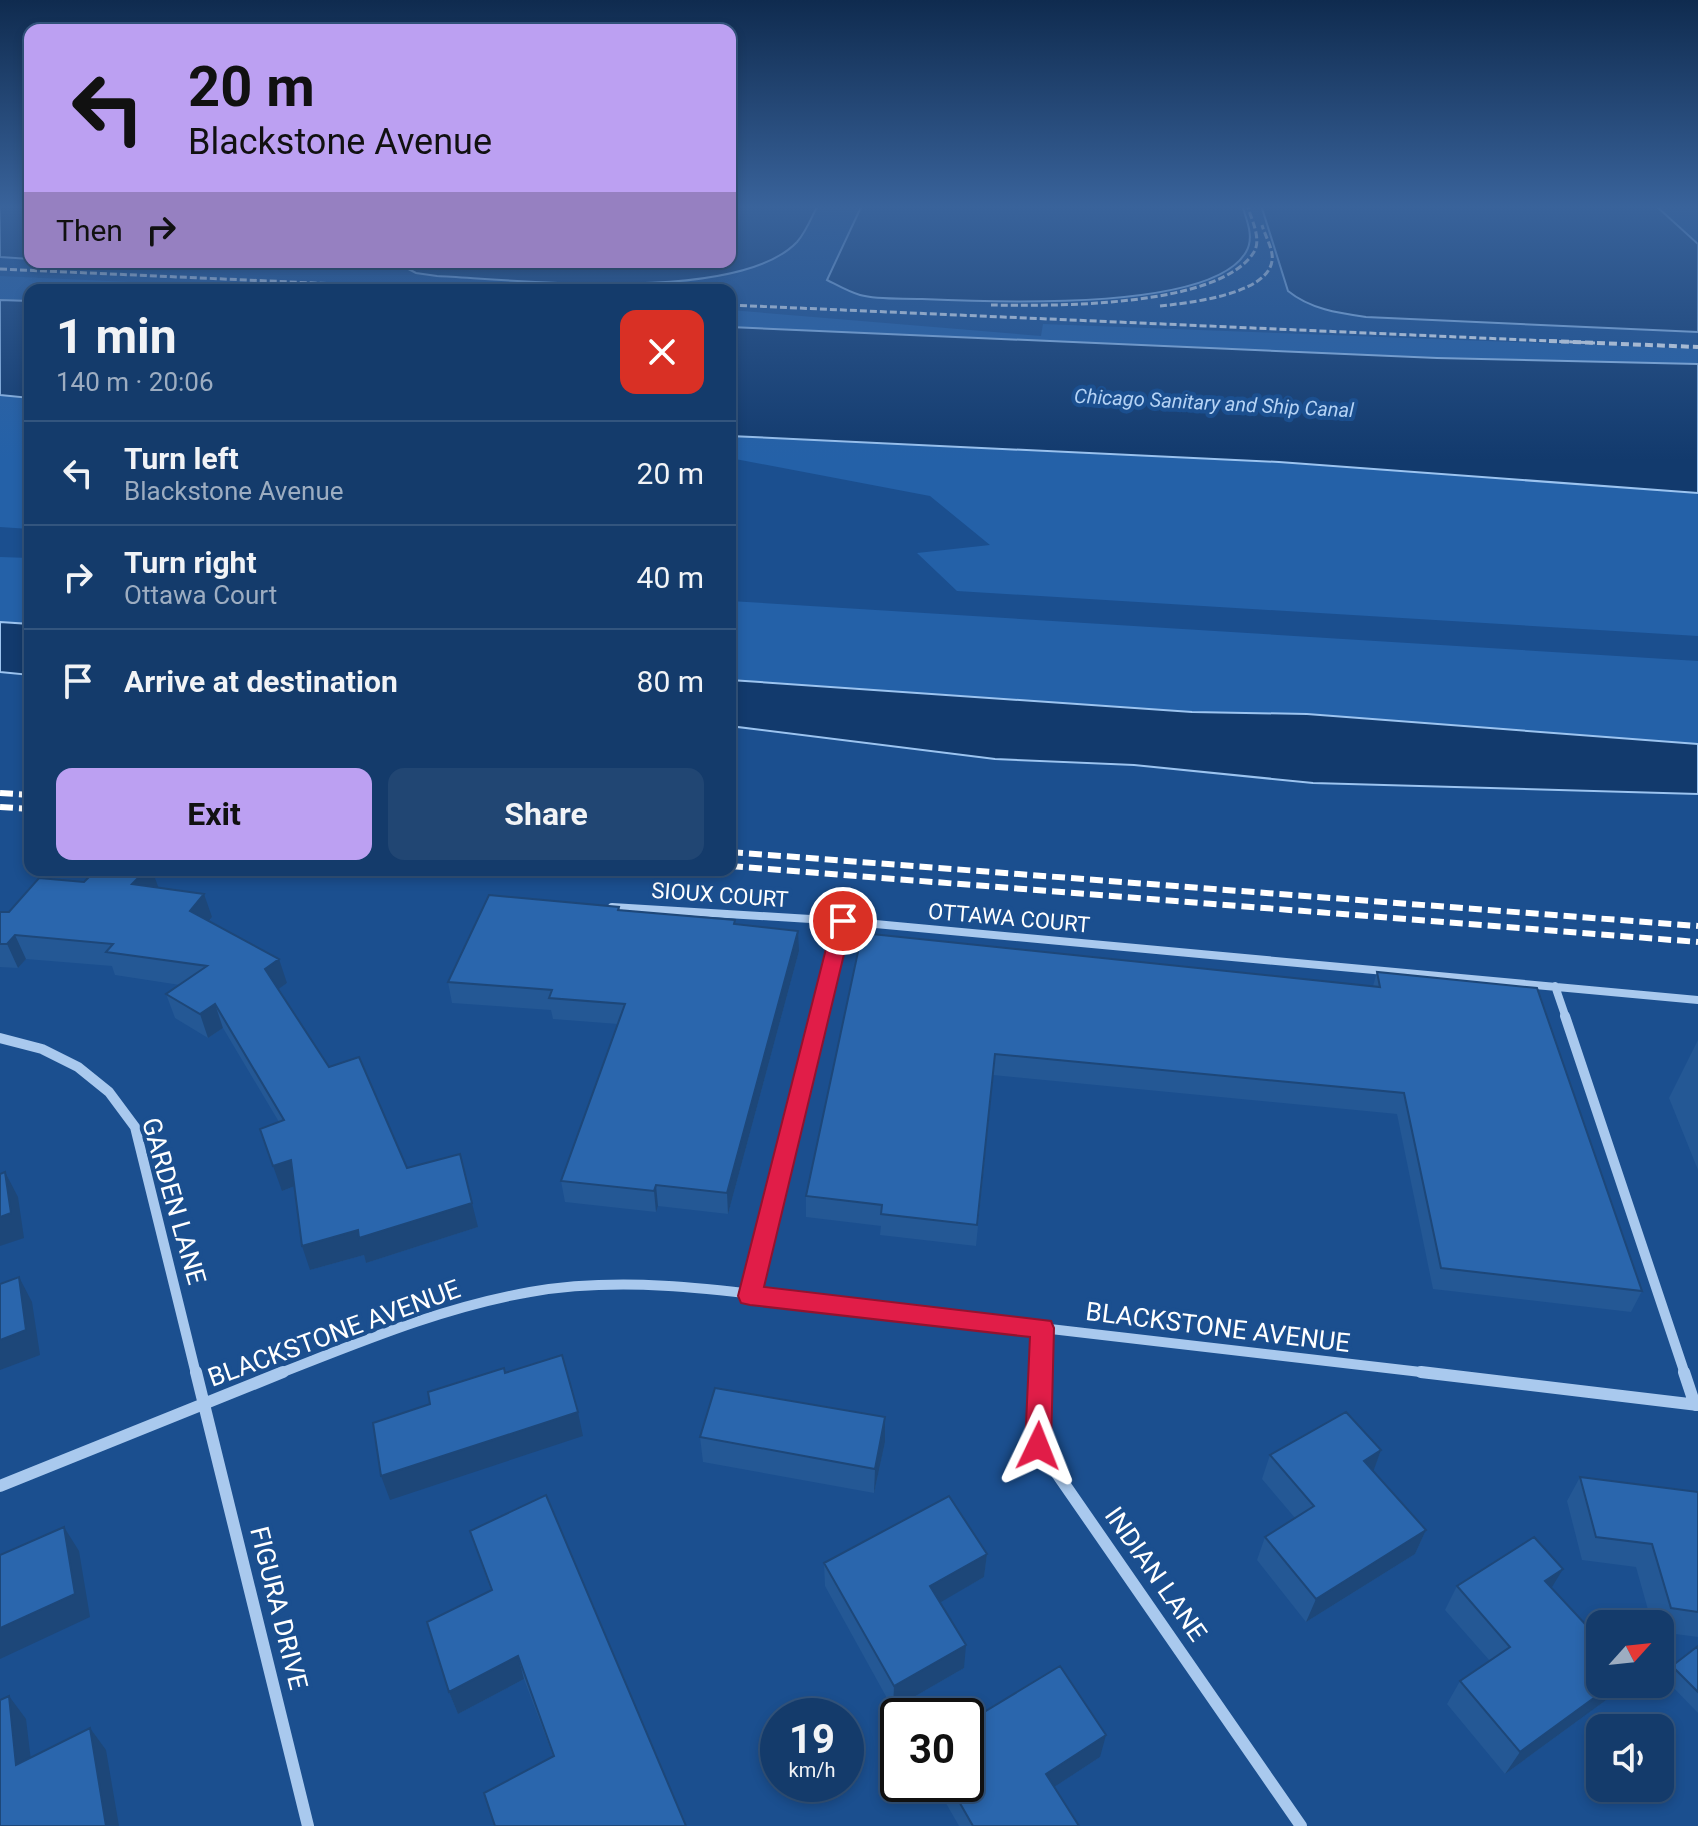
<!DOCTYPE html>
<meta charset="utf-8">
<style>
body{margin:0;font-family:Roboto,sans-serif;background:#214673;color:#f1f3f6;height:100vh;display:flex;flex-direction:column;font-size:30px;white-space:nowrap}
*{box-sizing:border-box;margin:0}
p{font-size:26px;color:#9dadc1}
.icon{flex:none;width:44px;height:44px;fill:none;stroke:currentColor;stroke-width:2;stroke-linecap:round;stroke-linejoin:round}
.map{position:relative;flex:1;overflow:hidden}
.drawer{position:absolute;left:24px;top:284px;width:712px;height:592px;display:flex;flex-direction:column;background:#143b6b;border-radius:16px;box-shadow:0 4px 12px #0003,0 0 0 2px #33557e}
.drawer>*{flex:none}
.hud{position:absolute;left:24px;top:24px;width:712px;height:244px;border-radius:16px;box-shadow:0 4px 12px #0003,0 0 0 2px #33557e;background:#bca0f2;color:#111;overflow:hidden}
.needle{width:52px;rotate:63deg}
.controls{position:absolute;left:1586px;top:1610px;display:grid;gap:16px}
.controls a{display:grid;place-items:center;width:88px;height:88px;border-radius:16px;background:#143b6b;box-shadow:0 4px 12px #0003,0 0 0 2px #33557e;font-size:40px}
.speed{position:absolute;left:760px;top:1698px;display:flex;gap:16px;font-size:40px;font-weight:700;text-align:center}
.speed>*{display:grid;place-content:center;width:104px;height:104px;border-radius:50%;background:#143b6b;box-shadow:0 4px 12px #0003,0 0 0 2px #33557e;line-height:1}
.speed small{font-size:20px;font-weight:400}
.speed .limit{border:4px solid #111;border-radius:12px;background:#fff;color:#111}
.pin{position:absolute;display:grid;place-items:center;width:68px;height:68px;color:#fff;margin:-34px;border:4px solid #fff;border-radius:50%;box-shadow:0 2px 8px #0007}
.me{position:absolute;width:88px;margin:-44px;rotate:2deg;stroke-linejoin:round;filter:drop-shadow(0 0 6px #0008)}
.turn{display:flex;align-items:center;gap:28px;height:168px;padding:0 32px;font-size:36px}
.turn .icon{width:104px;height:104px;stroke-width:2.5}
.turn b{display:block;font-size:56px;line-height:68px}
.then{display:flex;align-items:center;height:76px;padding:0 32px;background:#0003;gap:16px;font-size:30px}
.round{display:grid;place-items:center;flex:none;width:84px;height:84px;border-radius:16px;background:#214673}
.headline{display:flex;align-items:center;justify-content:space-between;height:136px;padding:0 32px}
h1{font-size:48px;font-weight:700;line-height:60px}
.primary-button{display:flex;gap:16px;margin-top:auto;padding:16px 32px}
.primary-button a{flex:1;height:92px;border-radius:16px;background:#bca0f2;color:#111;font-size:32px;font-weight:700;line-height:92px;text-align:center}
.primary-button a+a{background:#214673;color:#f1f3f6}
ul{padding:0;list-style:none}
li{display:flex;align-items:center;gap:24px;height:104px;padding:0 32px;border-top:2px solid #33557e}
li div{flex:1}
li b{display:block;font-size:30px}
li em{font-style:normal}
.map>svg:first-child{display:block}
</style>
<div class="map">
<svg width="1698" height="1826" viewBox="0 0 1698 1826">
<rect width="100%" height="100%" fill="#1b4f8f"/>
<!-- green -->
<path fill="#2461a8" d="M0 276 306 290H30V301L0 300Z
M730 310 1041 336 1043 324 1698 349V364L1437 358 730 327Z
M0 395 30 398V529L0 527Z
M730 436 1279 462 1698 493V636L957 591 917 553 990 545 930 496 730 458Z
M0 557 30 558V624L0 622Z
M730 601 1698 661V744L1307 714 1192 712 730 680Z"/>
<!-- water -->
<path fill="#123a6d" stroke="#9cc4f0" stroke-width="2" d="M0 205H30V259L0 257Z
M730 205H818C812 216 806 232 797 242 738 304 518 280 437 276L416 273 395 262H730Z
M862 205H1242C1246 219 1255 237 1246 252 1211 313 985 302 921 299 902 298 879 300 860 295 849 292 837 285 827 280Z
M1261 205H1655L1698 244V332L1366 317C1338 313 1310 309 1288 291Z
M0 300 30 301V398L0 395Z
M730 327 1437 358 1698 364V493L1279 462 730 436Z
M0 622 30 624V675L0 672Z
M730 680 1192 712 1307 714 1698 744V794L1313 783 1134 765 995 759 730 726Z"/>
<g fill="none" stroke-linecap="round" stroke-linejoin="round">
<!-- minor-far2 -->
<path stroke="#a9c9ee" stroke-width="8" d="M612 907 843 921
M1555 986 1566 1018
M819 1018 843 921 1698 1000"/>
<!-- minor-far1 -->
<path stroke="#a9c9ee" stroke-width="10" d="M1565 1016 1685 1374
M0 1038 42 1049 78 1067 109 1092 135 1127 196 1374
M750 1296 819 1016
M278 1374C360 1342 443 1307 530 1292 639 1273 752 1295 861 1307 1054 1328 1246 1352 1438 1374
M1040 1374 1042 1328"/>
<!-- minor -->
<path stroke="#a9c9ee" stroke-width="12" d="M196 1372 308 1826
M1040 1372 1038 1446 1301 1826
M1421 1372 1698 1405
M1684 1372 1695 1405
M0 1486 283 1372"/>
<!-- rail-far2 -->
<path stroke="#fff" stroke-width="3" stroke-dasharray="7 3" stroke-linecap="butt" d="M0 269 470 290
M730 305 1595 343
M991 305C1051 306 1219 308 1254 252 1262 239 1251 218 1247 205
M1160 306C1187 303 1267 295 1272 261 1274 250 1265 236 1262 225"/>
<!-- rail-far1 -->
<path stroke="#fff" stroke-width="4" stroke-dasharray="8 4" stroke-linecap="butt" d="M1549 341 1698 347"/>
<!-- rail -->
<path stroke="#fff" stroke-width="6" stroke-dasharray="13 6" stroke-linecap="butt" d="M0 793 30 795
M0 807 30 809
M730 852 1698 926
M730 866 1698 942"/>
</g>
<!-- wall -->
<path fill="#245895" d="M158 888 212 917 209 922 287 983 278 989 329 1067 407 1168 478 1227 366 1263 364 1255 310 1270 295 1186 282 1191 279 1122 223 1028 208 1038 175 1018 166 994 180 985 115 975 112 966 26 959 18 968 0 967V912H9Z
M619 907 620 911 735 920V925L799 951 728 1214 658 1206 656 1212 565 1202 561 1181 618 1024 553 1019 551 1010 452 1003 448 982Z
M862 933 1373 986 1377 972 1642 1291 1631 1312 1433 1289 1397 1114 993 1075 976 1246 880 1235 881 1226 806 1217V1196Z
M1698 1040V1170L1669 1098Z
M700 1437 885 1442 874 1493 703 1462Z
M1381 1450 1373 1471 1426 1530 1415 1554 1306 1622 1257 1560 1265 1537 1295 1518 1262 1479 1270 1455Z
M1580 1477 1698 1492V1637L1660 1632V1624H1652L1636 1567 1582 1560 1567 1501Z
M470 1531 686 1826 553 1756 524 1679 458 1714 449 1692 491 1591Z
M987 1554 984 1577 940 1602 964 1668 893 1709 825 1586 824 1563Z
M1457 1586 1552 1588 1600 1684H1621L1613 1695 1505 1774 1447 1704 1460 1681 1490 1661 1445 1610Z
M1698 1646V1713L1664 1678 1672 1666Z
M1100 1757 1054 1787 1079 1826H959L935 1784H966Z"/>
<!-- shaded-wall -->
<path fill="#1d4779" d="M146 870H152L159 889 132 884Z
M204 894 212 917 198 935 190 911Z
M798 931 799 951 728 1214 727 1193Z
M15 935 26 959 18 968 7 944Z
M279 959 287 983 273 993 265 969Z
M215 1004 223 1028 208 1038 200 1014Z
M291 1160 300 1184 282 1191 273 1166Z
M5 1172 18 1197 24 1238 0 1246V1217Z
M656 1185 658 1206 656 1212 654 1191Z
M472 1203 478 1227 366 1263 364 1255 310 1270 302 1246 358 1230Z
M19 1277 32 1302 40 1355 0 1370V1340Z
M578 1412 583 1436 390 1500 381 1476Z
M885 1417V1442L874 1493 875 1469Z
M1381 1450 1372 1475 1364 1461Z
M64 1527 79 1551 90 1617 0 1659V1628Z
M1426 1530 1415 1554 1306 1622 1316 1599Z
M987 1554 984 1577 929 1609 930 1586Z
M1563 1569 1549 1592 1545 1581Z
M966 1645 964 1668 893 1709 894 1686Z
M518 1656 524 1679 458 1714 449 1692Z
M1613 1684H1621L1613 1695 1505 1774 1520 1752Z
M9 1696 26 1719 34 1786 16 1765Z
M90 1728 106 1750 119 1826H106Z
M1106 1735 1100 1757 1042 1795 1046 1774Z"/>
<!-- building -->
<path fill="#2a66ad" stroke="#1d4779" stroke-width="2" d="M96 870H146L132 884 204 894 190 911 279 959 265 969 329 1067 359 1057 407 1168 460 1154 472 1203 359 1238 358 1230 302 1246 291 1160 273 1166 260 1129 284 1120 215 1004 200 1014 166 994 207 966 106 952 113 944 15 935 7 944H0V912H9L39 878 84 882Z
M489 895 619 907 618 910 735 920 734 924 798 931 727 1193 656 1185 654 1191 561 1181 625 1004 549 998 552 990 448 982Z
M862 933 1380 987 1377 972 1537 988 1642 1291 1441 1268 1404 1093 995 1054 977 1225 881 1214 882 1205 806 1196Z
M5 1172 11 1213 0 1217V1174Z
M19 1277 26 1330 0 1340V1284Z
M562 1355 578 1412 381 1476 373 1423 430 1404 428 1392 504 1368 505 1373Z
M715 1388 885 1417 875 1469 700 1437Z
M1346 1412 1381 1450 1364 1461 1426 1530 1316 1599 1265 1537 1314 1506 1270 1455Z
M1580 1477 1698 1492V1612L1671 1608 1652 1544 1596 1537Z
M546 1495 686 1826H495L484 1793 554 1756 518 1656 449 1692 427 1622 492 1590 470 1531Z
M949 1496 987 1554 930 1586 966 1645 894 1686 824 1563Z
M64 1527 75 1594 0 1628V1555Z
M1534 1537 1563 1569 1545 1581 1600 1640V1684H1613L1520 1752 1460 1681 1510 1647 1457 1586Z
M1698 1646V1692L1672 1666Z
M1060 1666 1106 1735 1046 1774 1079 1826H973L949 1784H966V1723Z
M9 1696 16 1765 90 1728 106 1826H0V1700Z"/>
<!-- sky -->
<linearGradient id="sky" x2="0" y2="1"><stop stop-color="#0f2b4f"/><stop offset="0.45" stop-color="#39639b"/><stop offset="1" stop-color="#39639b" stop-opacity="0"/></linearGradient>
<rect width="1698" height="460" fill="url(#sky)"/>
<!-- route -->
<path fill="#e11d48" stroke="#92132f" stroke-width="2" d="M843 916 852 921 764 1287 1051 1321 1054 1328 1051 1446 1047 1455 1038 1458 1029 1455 1025 1446 1030 1337 750 1305 741 1303 738 1296 833 921Z"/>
<g text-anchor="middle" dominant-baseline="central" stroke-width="8" stroke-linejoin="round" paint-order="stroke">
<!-- far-water labels -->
<g font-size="20" font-style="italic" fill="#b5d3f5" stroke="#1b4f8f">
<text transform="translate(1214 403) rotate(3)">Chicago Sanitary and Ship Canal</text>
</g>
<!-- street labels -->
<g font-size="22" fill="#fff" stroke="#1b4f8f">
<text transform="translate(720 895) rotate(4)">SIOUX COURT</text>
<text transform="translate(1009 918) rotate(5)">OTTAWA COURT</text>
</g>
<!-- near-street labels -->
<g font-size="26" fill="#fff" stroke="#1b4f8f">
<text transform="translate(174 1201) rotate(74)">GARDEN LANE</text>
<text transform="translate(1218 1327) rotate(7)">BLACKSTONE AVENUE</text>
<text transform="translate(334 1333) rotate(-20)">BLACKSTONE AVENUE</text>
<text transform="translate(1156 1574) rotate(55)">INDIAN LANE</text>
<text transform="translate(279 1608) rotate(76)">FIGURA DRIVE</text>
</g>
</g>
</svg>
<div class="controls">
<a><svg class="needle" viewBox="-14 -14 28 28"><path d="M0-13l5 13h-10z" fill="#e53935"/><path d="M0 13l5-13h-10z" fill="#9dadc1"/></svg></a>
<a><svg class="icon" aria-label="sound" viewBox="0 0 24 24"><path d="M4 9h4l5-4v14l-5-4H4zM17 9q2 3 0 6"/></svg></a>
</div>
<div class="speed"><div>19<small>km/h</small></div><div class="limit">30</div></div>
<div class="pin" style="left:843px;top:921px;background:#d93025"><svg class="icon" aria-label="arrive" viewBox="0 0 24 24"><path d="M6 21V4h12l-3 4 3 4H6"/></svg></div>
<svg class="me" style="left:1038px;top:1446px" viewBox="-20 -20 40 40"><path d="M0-17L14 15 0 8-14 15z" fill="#e11d48" stroke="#fff" stroke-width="4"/></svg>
<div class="hud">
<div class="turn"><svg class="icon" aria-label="left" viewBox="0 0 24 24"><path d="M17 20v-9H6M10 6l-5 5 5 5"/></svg><div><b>20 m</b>Blackstone Avenue</div></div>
<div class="then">Then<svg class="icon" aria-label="right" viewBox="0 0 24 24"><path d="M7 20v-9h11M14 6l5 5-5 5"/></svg></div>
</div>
<section class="drawer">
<div class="headline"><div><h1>1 min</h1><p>140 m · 20:06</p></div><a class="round" style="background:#d93025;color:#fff"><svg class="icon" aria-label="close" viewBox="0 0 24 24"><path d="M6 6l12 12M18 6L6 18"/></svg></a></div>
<ul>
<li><svg class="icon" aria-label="left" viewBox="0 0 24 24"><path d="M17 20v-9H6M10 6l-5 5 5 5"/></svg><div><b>Turn left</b><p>Blackstone Avenue</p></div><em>20 m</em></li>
<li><svg class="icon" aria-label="right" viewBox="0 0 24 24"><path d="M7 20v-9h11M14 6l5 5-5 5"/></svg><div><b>Turn right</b><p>Ottawa Court</p></div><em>40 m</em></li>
<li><svg class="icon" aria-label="arrive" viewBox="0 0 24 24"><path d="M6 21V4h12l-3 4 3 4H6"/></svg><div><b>Arrive at destination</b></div><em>80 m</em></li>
</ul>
<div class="primary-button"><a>Exit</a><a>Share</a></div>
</section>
</div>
